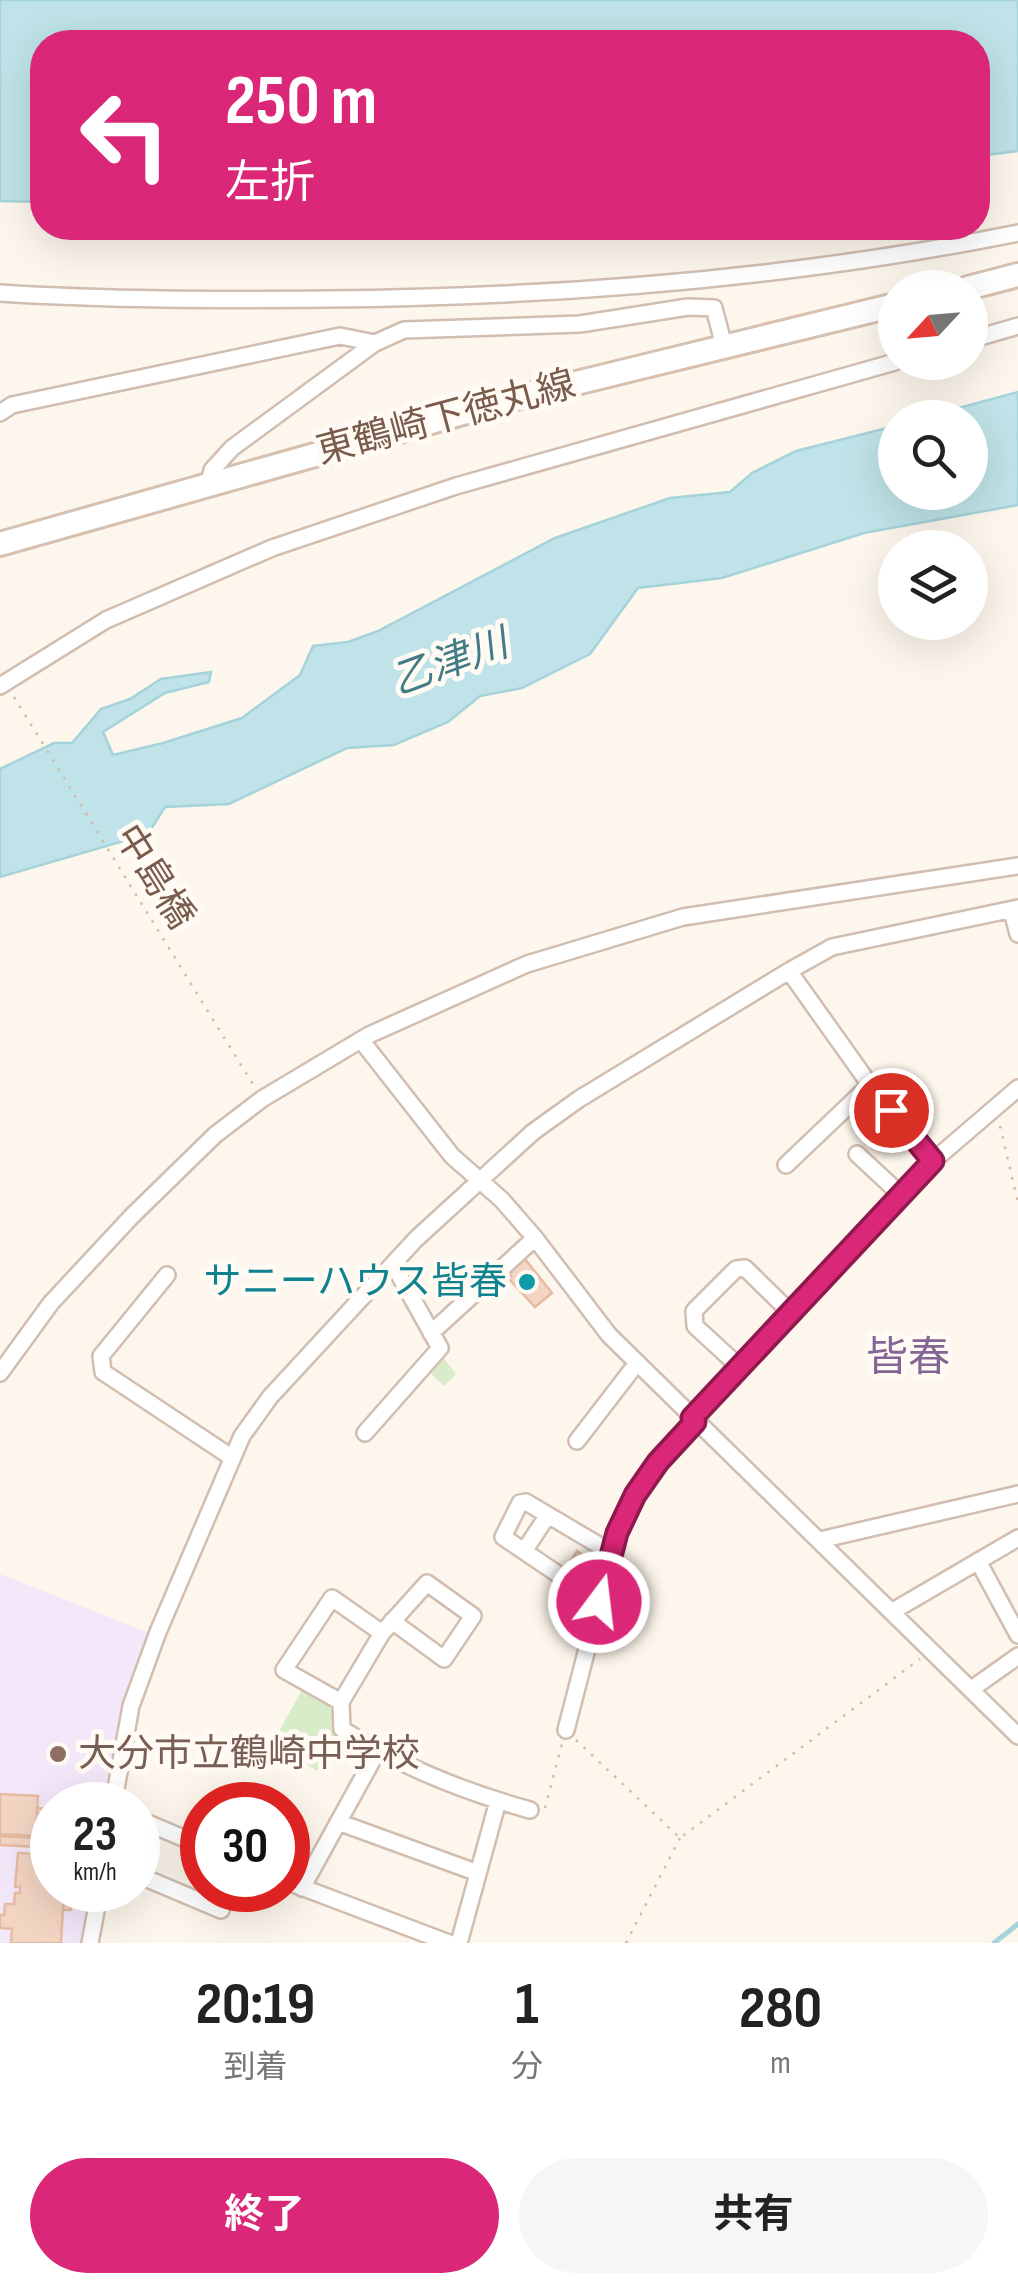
<!DOCTYPE html>
<html lang="ja">
<meta charset="utf-8">
<style>
body{margin:0;font-family:"Sofia Sans Condensed","Noto Sans JP",sans-serif;background:#f6f6f6;color:#222;height:100vh;display:flex;flex-direction:column;font-size:38px;white-space:nowrap}
*{box-sizing:border-box;margin:0}
p{font-size:32px;color:#767676}
.icon{flex:none;width:55px;height:55px;fill:none;stroke:currentColor;stroke-width:2;stroke-linecap:round;stroke-linejoin:round}
.map{position:relative;height:1943px;overflow:hidden}
.drawer{display:flex;flex-direction:column;background:#fff;flex:1}
.drawer>*{flex:none}
.top-card{position:absolute;left:30px;top:30px;width:960px;height:210px;border-radius:40px;box-shadow:0 10px 40px #0002;background:#db2777;color:#fff;overflow:hidden}
.needle{width:65px;rotate:244deg}
.tools{position:absolute;left:878px;top:270px;display:grid;gap:20px}
.tools a{display:grid;place-items:center;width:110px;height:110px;border-radius:50%;background:#fff;box-shadow:0 10px 40px #0002;font-size:50px}
.speed{position:absolute;left:30px;top:1782px;display:flex;gap:20px;font-size:50px;font-weight:700;text-align:center}
.speed>*{display:grid;place-content:center;width:130px;height:130px;border-radius:50%;background:#fff;box-shadow:0 10px 40px #0002;line-height:1}
.speed small{font-size:25px;font-weight:400}
.speed .limit{border:15px solid #d22;background:#fff;color:#111}
.pin{position:absolute;display:grid;place-items:center;width:85px;height:85px;color:#fff;margin:-42px;border:5px solid #fff;border-radius:50%;box-shadow:0 2px 10px #0007}
.me{position:absolute;width:110px;margin:-55px;rotate:15deg;stroke-linejoin:round;filter:drop-shadow(0 0 8px #0008)}
.turn{display:flex;align-items:center;gap:35px;height:210px;padding:0 30px;font-size:45px}
.turn .icon{width:130px;height:130px;stroke-width:2.5}
.turn b{display:block;font-size:70px;line-height:85px}
.eta{display:flex;justify-content:space-evenly;align-items:center;height:170px;text-align:center}
.eta b{font-size:60px;font-weight:700;line-height:70px}
.action{display:flex;gap:20px;margin-top:auto;padding:20px 30px}
.action a{flex:1;height:115px;border-radius:60px;background:#db2777;color:#fff;font-size:40px;font-weight:700;line-height:115px;text-align:center}
.action a+a{background:#f6f6f6;color:#222}
.map>svg:first-child{display:block}
</style>
<div class="map">
<svg width="1018" height="1943" viewBox="0 0 1018 1943">
<rect width="100%" height="100%" fill="#fdf6ec"/>
<!-- education -->
<path fill="#f3e8fa" d="M0 1574 152 1634 108 1805H52V1890H95L83 1943H0Z"/>
<!-- green -->
<path fill="#d8ecc9" d="M441 1355 456 1374 444 1386 427 1370Z
M306 1683 341 1702 342 1729 317 1771 273 1742Z"/>
<!-- water -->
<path fill="#bfe3e8" stroke="#a5d3da" stroke-width="2.5" d="M0 0H1018V151L978 156V42H42V202L0 201Z
M1018 392V505L864 533 722 578 638 588 590 654 522 688 480 696 448 722 394 745 347 748 229 804 165 807 148 834 0 877V769L54 743H72L101 709 130 699 161 679 211 672 209 682 165 693 103 732 113 755 163 743 242 718 300 675 313 646 348 642 378 631 555 538 670 498 730 492 752 473 796 451 895 426V492H970V418L925 417Z"/>
<g fill="none" stroke-linecap="round" stroke-linejoin="round">
<!-- stream -->
<path stroke="#a5d3da" stroke-width="5" d="M994 1943 1018 1924"/>
</g>
<!-- building -->
<path fill="#f3d5c3" stroke="#e6bba3" stroke-width="2.5" d="M525 1259 552 1293 535 1307 508 1278 511 1276 508 1273Z
M577 1551 596 1566 587 1586 564 1571Z
M0 1794 38 1796 36 1836 0 1834Z
M37 1808 49 1809 47 1841H52V1848H48V1855L36 1854 37 1847 0 1845V1836L37 1838Z
M18 1853 52 1855V1890H64L61 1943H11L12 1929 0 1928V1915H4L5 1904H14L15 1893H20V1887H15Z
M64 1898H71V1910H63Z"/>
<g fill="none" stroke-linecap="round" stroke-linejoin="round">
<defs>
<path id="street" d="M0 293C108 300 217 300 325 299 558 297 790 279 1018 233
M970 340 1018 326
M0 413 12 405 340 336 375 343
M209 483 212 470 232 448 375 343 404 330 580 324 688 307 714 308 724 346
M0 686 106 620 272 548 456 486 895 362
M1012 911 1018 934
M789 971 870 1085 933 1161
M361 1040 452 1156 502 1200 535 1238 609 1335 1018 1736
M857 1154 901 1195
M786 1165 870 1085
M167 1275 101 1356 103 1372 231 1457
M431 1333 535 1238
M0 1373 51 1303 132 1216 215 1135 262 1099 369 1035 527 964 683 917 1018 866
M734 1373 732 1360 695 1326 694 1311 736 1269 745 1268 791 1313
M691 1418 933 1161 1018 1088
M365 1433 440 1348 393 1264
M577 1441 637 1363
M820 1540 1018 1494
M524 1551 548 1515
M978 1561 1018 1635
M599 1602 503 1537 520 1503 526 1502 612 1553
M893 1611 1018 1538
M392 1621 444 1659 473 1616 427 1583 382 1633 341 1702 342 1729C398 1765 465 1792 530 1810
M973 1688 1018 1656
M341 1702 284 1670 332 1598 382 1633
M566 1730 617 1533 649 1474 695 1422
M113 1805 131 1706 158 1632 242 1436 270 1397 416 1239 533 1132 579 1099 789 971 832 947 1018 908
M138 1819 202 1846
M338 1822 478 1873
M138 1875 221 1910
M288 1882 449 1943
M302 1888 377 1752
M90 1943 100 1890
M459 1943 498 1801"/>
<path id="secondary" d="M968 288 1018 275
M0 544 523 396 895 305"/>
</defs>
<!-- street casing -->
<use href="#street" stroke="#d1beb0" stroke-width="20"/>
<!-- secondary casing -->
<use href="#secondary" stroke="#d6c0b0" stroke-width="28"/>
<!-- path -->
<path stroke="#d9b8a5" stroke-width="2.5" stroke-dasharray="2.5 8" stroke-linecap="butt" d="M14 697 254 1086
M1000 1126 1018 1203
M576 1740 680 1838 920 1659
M545 1808 562 1744
M626 1943 680 1838"/>
<!-- street -->
<use href="#street" stroke="#fff" stroke-width="15"/>
<!-- secondary -->
<use href="#secondary" stroke="#fff" stroke-width="22"/>
</g>
<g fill="none" stroke-linecap="round" stroke-linejoin="round">
<defs>
<path id="route" d="M599 1602 617 1533 635 1495 658 1462 695 1422 692 1418 933 1161 891 1110"/>
</defs>
<!-- route casing -->
<use href="#route" stroke="#8e194d" stroke-width="25"/>
<!-- route -->
<use href="#route" stroke="#db2777" stroke-width="18"/>
</g>
<!-- markers -->
<circle fill="#0f9aa8" stroke="#fffaf3" stroke-width="4" cx="527" cy="1282" r="10"/>
<circle fill="#8d6e63" stroke="#fffaf3" stroke-width="4" cx="58" cy="1754" r="10"/>
<g text-anchor="middle" dominant-baseline="central" stroke-width="10" stroke-linejoin="round" paint-order="stroke">
<!-- street labels -->
<g font-size="38" fill="#7a5c4d" stroke="#fffaf3">
<text transform="translate(446 418) rotate(-15)">東鶴崎下徳丸線</text>
<text transform="translate(154 877) rotate(58)">中島橋</text>
</g>
<!-- culture labels -->
<g font-size="38" fill="#0d838f" stroke="#fffaf3" text-anchor="end">
<text x="507" y="1282">サニーハウス皆春</text>
</g>
<!-- education labels -->
<g font-size="38" fill="#785e54" stroke="#fffaf3" text-anchor="start">
<text x="78" y="1754">大分市立鶴崎中学校</text>
</g>
<!-- water labels -->
<g font-size="40" font-style="italic" fill="#437c86" stroke="#fffaf3">
<text transform="translate(450 663) rotate(-20)">乙津川</text>
</g>
<!-- quarter labels -->
<g font-size="42" fill="#846695" stroke="#fffaf3">
<text x="908" y="1358">皆春</text>
</g>
</g>
</svg>
<div class="tools">
<a><svg class="needle" viewBox="-14 -14 28 28"><path d="M0-13l5 13h-10z" fill="#e53935"/><path d="M0 13l5-13h-10z" fill="#767676"/></svg></a>
<a><svg class="icon" aria-label="search" viewBox="0 0 24 24"><circle cx="10" cy="10" r="6"/><path d="M15 15l6 6"/></svg></a>
<a><svg class="icon" aria-label="layers" viewBox="0 0 24 24"><path d="M12 4l9 5-9 5-9-5zM3 14l9 5 9-5"/></svg></a>
</div>
<div class="speed"><div>23<small>km/h</small></div><div class="limit">30</div></div>
<div class="pin" style="left:891px;top:1110px;background:#d93025"><svg class="icon" aria-label="arrive" viewBox="0 0 24 24"><path d="M6 21V4h12l-3 4 3 4H6"/></svg></div>
<svg class="me" style="left:599px;top:1602px" viewBox="-20 -20 40 40"><circle r="17" fill="#db2777" stroke="#fff" stroke-width="3"/><path d="M0-11L8 9 0 5-8 9z" fill="#fff"/></svg>
<div class="top-card">
<div class="turn"><svg class="icon" aria-label="left" viewBox="0 0 24 24"><path d="M17 20v-9H6M10 6l-5 5 5 5"/></svg><div><b>250 m</b>左折</div></div>
</div>
</div>
<section class="drawer">
<div class="eta">
<div><b>20:19</b><p>到着</p></div>
<div><b>1</b><p>分</p></div>
<div><b>280</b><p>m</p></div>
</div>
<div class="action"><a>終了</a><a>共有</a></div>
</section>
